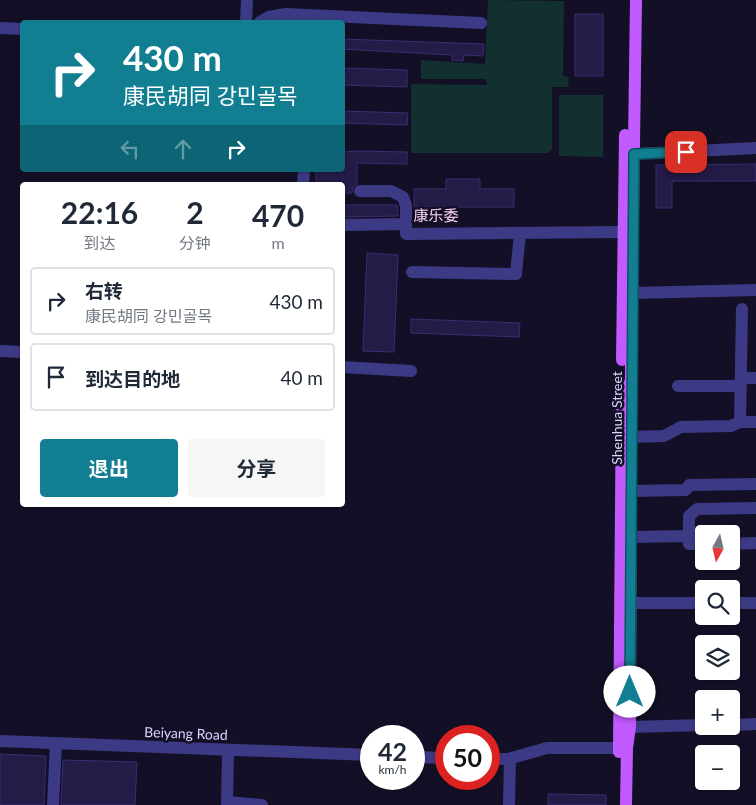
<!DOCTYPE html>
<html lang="zh">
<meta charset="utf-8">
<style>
body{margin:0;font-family:Lato,"Noto Sans SC","Noto Sans KR",sans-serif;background:#f6f6f7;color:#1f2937;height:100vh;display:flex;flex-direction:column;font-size:19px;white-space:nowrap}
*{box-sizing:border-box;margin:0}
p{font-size:16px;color:#747a83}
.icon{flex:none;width:28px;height:28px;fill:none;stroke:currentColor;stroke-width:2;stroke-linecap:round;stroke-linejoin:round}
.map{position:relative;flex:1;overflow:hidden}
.side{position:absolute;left:20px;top:182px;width:325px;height:325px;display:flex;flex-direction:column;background:#fff;border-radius:5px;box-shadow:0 1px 4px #0004}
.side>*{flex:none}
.banner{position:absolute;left:20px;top:20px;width:325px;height:152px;border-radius:5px;box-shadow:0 1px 4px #0004;background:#117e91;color:#fff;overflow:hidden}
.needle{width:32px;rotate:188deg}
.fabs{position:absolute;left:695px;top:525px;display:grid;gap:10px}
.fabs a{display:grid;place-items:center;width:45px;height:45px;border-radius:5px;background:#fff;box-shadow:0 1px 4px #0004;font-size:25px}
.speed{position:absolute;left:360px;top:725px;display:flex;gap:10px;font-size:25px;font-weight:700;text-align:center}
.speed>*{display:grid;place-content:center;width:65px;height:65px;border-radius:50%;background:#fff;box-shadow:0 1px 4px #0004;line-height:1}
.speed small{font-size:12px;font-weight:400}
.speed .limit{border:8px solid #d22;background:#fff;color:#111}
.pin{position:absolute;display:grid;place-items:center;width:42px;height:42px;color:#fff;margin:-21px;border-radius:10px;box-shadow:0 2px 8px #0006}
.me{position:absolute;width:55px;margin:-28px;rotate:0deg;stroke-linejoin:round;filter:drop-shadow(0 0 4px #0008)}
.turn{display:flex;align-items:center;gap:18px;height:105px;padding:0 20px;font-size:22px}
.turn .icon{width:65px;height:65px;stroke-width:2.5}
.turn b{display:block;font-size:35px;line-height:42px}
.lanes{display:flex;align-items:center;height:48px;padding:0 20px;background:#0003;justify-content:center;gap:25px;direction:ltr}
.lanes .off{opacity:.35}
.eta{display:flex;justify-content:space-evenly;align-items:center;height:85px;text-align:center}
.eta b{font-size:30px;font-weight:700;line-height:35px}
.action{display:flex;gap:10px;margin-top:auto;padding:10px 20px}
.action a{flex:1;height:58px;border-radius:5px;background:#117e91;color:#fff;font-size:20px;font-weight:700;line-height:58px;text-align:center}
.action a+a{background:#f6f6f7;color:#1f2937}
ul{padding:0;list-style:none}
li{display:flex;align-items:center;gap:15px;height:68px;margin:0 10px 8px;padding:0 10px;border:2px solid #e0e1e3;border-radius:5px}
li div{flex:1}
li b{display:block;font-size:19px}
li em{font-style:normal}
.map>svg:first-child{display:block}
</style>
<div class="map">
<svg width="756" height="805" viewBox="0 0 756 805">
<rect width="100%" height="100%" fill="#130f26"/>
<!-- green -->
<path fill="#12302f" d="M488 0 564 1 563 76 569 77 568 87H552V149L548 153H411V84L487 85 486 79H421V60L485 64Z
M559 95H603V157L559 156Z"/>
<!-- building -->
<path fill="#241b47" stroke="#3b2d73" d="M575 14H603V76H575Z
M342 39 484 44 483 56 464 55 463 61 452 60V55L342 49Z
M342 68 407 70V87L342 85Z
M342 111 408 113 407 125 342 123Z
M361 151 407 152V164L357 163V184L353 187 352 193H342V185H316V170H342V152Z
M756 164V181H672V208H656V165Z
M446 179H480V189H514V207H414V189H446Z
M342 205H397L398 216 342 217Z
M367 253 398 255 394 352 363 351Z
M411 319 520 323 519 337 411 333Z
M0 754 46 756 44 805H0Z
M63 760 137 762 135 805H61Z
M548 794 606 795V805H548Z"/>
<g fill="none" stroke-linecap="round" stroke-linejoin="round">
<!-- minor -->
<path stroke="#3d3a85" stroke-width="12" d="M246 22 247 0
M260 22 269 17 286 14 481 23
M0 28 22 29
M634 154 756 148
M303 185 304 170
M360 191H391L403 197 406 206V234L623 232
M342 225 406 224
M412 272 516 274 520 233
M632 293 756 290
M0 351 22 352
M342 367 411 371
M741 378H756
M678 386H741
M740 422 742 309
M630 437 664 436 681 427 731 426 740 422H756
M630 491 686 490 689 485 756 484
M630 537 689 536
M704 544H689V516L697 509 756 508
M731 544 756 543
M630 603H704
M731 603H756
M731 725 756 724
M630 727 704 725
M0 741 371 755
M414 757 446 758
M489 759H508L547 748H627
M227 802 262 805
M53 805 56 743
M227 805 228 750
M509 805 510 759"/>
<!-- major -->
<path stroke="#c25bff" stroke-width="12" d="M622 360 625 135
M619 752 622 385
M626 805 627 748 630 727 631 360 636 0"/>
</g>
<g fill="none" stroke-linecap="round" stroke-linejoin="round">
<defs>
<path id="route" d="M630 692 634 154 686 152"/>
</defs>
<!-- route casing -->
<use href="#route" stroke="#0b525e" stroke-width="12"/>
<!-- route -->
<use href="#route" stroke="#117e91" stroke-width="9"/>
</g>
<g text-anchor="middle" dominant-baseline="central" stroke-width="5" stroke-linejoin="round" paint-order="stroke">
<!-- street labels -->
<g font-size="14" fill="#d9d4ff" stroke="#130f26">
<text transform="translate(616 418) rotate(-90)">Shenhua Street</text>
<text transform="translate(186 733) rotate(2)">Beiyang Road</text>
</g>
<!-- neighbourhood labels -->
<g font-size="15" fill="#ffd6f0" stroke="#130f26">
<text x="436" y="215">康乐委</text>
</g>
</g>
</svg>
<div class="fabs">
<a><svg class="needle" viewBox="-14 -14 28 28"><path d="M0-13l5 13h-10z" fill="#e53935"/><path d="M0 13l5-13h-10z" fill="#747a83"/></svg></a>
<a><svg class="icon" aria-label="search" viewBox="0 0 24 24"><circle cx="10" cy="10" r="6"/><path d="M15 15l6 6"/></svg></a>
<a><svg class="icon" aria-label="layers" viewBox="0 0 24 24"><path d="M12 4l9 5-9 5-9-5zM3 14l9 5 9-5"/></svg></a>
<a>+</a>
<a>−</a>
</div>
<div class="speed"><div>42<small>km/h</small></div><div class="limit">50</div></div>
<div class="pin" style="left:686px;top:152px;background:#d93025"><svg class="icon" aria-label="arrive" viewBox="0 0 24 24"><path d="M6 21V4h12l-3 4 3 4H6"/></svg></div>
<svg class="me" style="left:630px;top:692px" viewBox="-20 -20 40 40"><circle r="19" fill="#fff"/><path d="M0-13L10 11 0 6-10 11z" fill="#117e91"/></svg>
<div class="banner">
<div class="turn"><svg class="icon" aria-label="right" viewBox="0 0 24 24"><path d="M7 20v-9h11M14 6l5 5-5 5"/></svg><div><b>430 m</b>康民胡同 강민골목</div></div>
<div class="lanes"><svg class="icon off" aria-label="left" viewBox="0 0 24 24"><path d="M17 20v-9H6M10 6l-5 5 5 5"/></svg><svg class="icon off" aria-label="ahead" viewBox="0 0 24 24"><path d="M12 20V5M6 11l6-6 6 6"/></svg><svg class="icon" aria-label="right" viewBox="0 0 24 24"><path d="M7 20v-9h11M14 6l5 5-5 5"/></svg></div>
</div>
<section class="side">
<div class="eta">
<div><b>22:16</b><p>到达</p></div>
<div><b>2</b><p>分钟</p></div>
<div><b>470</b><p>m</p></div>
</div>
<ul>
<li><svg class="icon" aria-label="right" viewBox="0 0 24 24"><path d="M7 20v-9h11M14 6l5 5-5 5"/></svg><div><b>右转</b><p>康民胡同 강민골목</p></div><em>430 m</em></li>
<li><svg class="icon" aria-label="arrive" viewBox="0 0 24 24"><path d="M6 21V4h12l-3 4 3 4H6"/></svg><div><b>到达目的地</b></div><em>40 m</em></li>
</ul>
<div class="action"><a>退出</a><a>分享</a></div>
</section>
</div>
